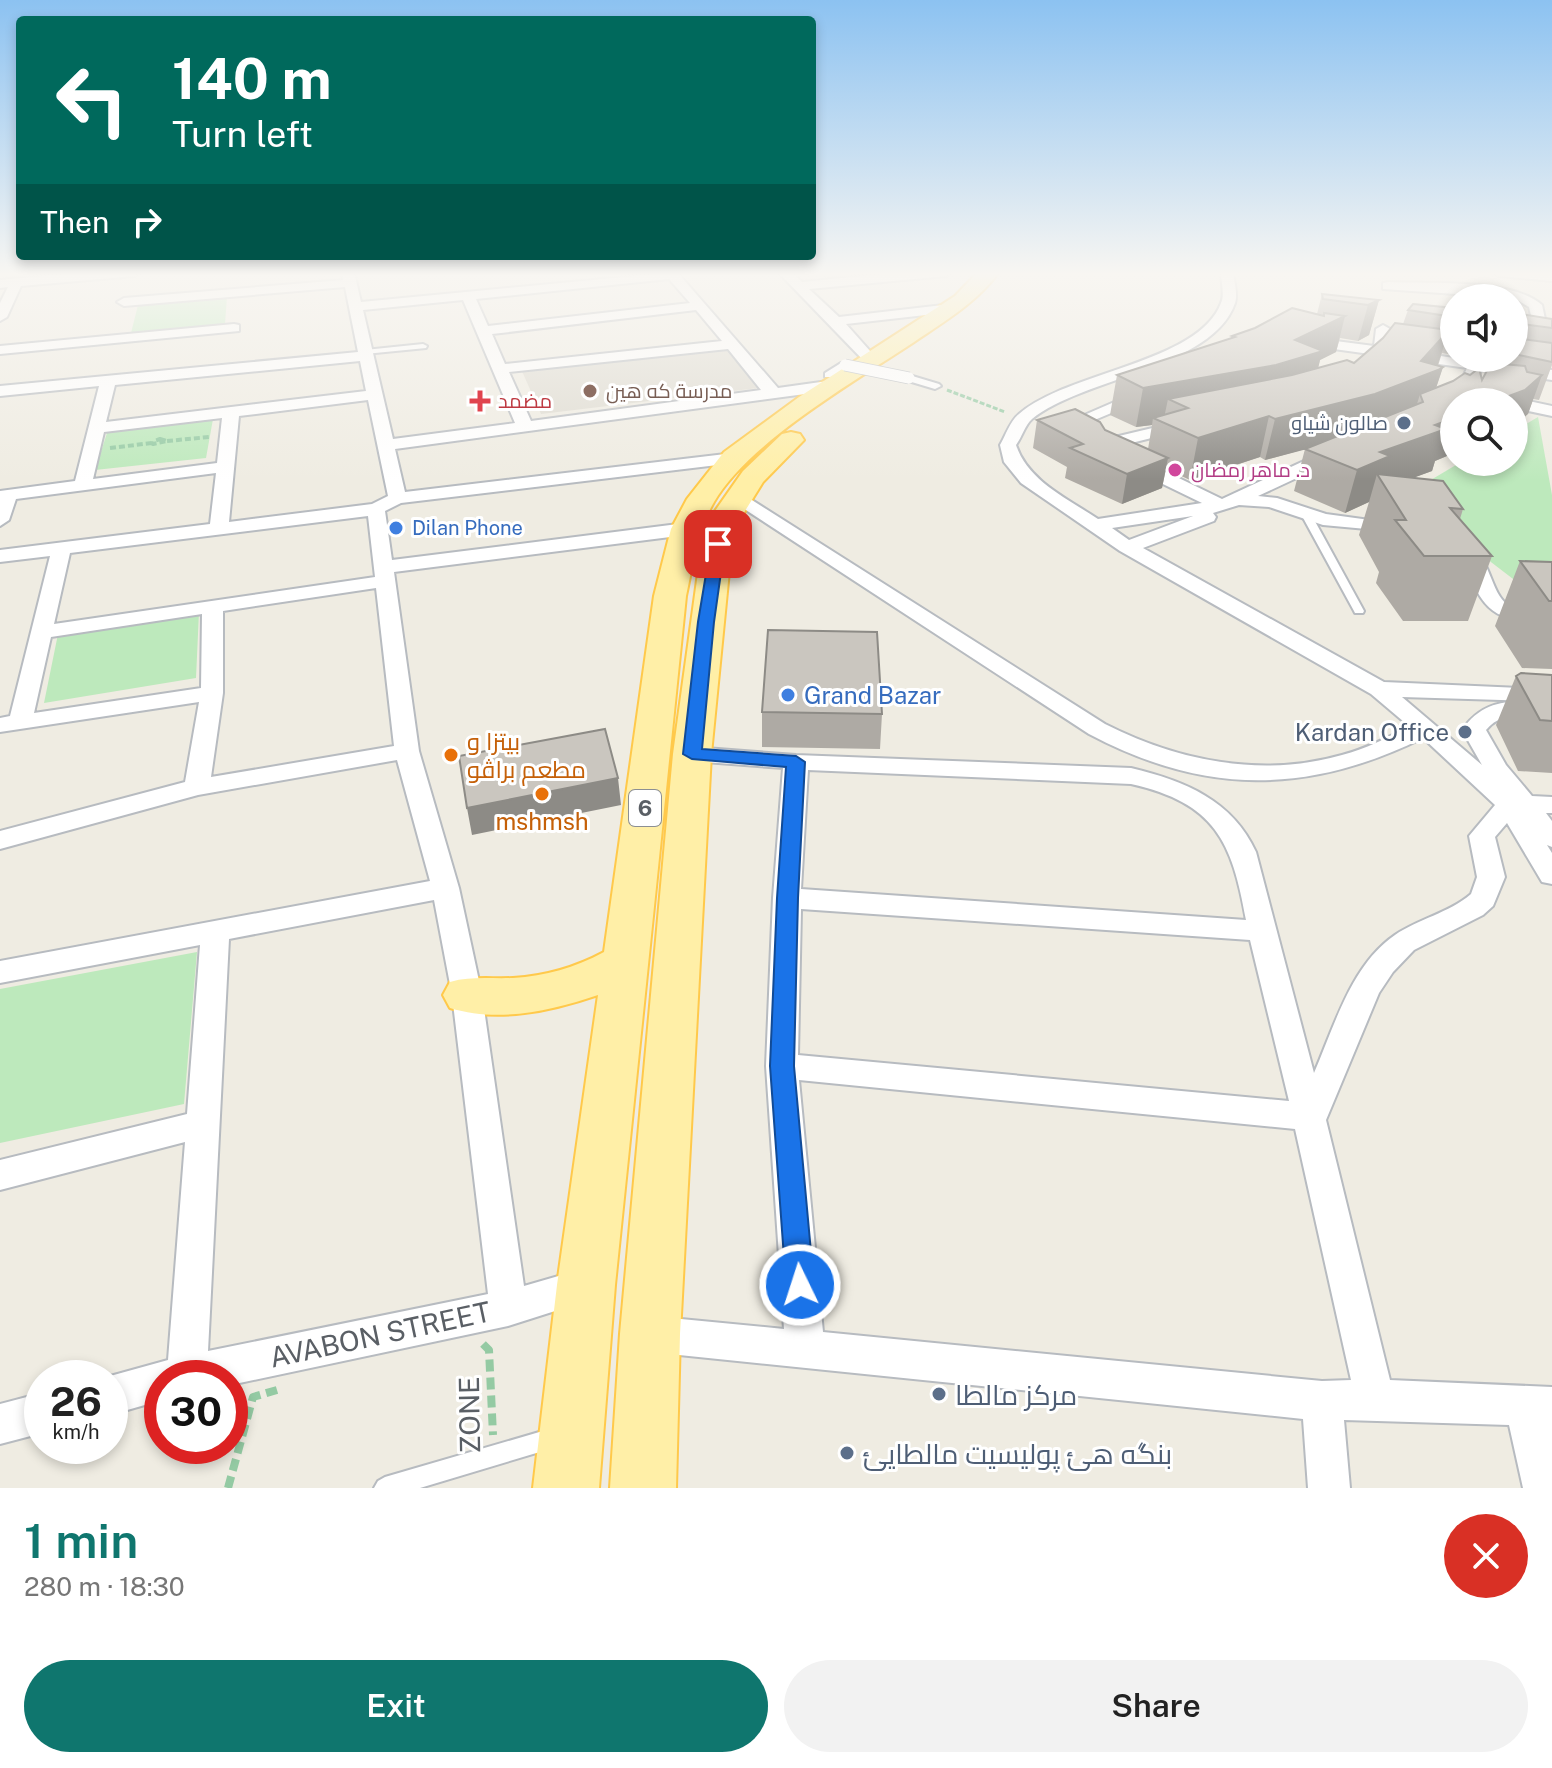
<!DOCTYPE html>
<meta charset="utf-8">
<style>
body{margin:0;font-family:"Public Sans",Cairo,sans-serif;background:#f2f2f2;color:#222;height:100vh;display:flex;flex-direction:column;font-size:30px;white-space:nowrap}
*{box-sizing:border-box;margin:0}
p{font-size:26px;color:#767676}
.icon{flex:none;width:44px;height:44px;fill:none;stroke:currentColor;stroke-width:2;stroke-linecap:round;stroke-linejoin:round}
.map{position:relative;height:1488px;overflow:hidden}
.sheet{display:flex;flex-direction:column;background:#fff;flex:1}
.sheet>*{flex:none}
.top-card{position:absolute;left:16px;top:16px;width:800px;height:244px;border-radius:8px;box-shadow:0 4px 12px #0003;background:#00695c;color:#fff;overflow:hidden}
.fabs{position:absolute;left:1440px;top:284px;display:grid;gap:16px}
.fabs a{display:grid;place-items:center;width:88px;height:88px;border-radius:50%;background:#fff;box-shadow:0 4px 12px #0003;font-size:40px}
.speed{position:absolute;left:24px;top:1360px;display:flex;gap:16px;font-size:40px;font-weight:700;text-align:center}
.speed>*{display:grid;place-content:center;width:104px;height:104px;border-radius:50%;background:#fff;box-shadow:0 4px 12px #0003;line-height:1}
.speed small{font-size:20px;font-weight:400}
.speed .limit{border:12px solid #d22;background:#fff;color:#111}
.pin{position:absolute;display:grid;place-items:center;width:68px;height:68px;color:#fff;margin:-34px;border-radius:16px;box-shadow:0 4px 12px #0006}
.me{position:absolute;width:88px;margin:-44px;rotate:356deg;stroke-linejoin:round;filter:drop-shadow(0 0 6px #0008)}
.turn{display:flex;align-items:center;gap:28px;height:168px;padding:0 24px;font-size:36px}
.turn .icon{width:104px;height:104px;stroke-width:2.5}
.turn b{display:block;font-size:56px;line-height:68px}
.then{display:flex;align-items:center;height:76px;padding:0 24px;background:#0003;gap:16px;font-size:30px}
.round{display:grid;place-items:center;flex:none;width:84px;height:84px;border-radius:42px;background:#f2f2f2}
.head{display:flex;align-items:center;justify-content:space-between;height:136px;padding:0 24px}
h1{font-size:48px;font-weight:600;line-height:60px;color:#0f766e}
.action{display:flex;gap:16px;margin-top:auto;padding:16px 24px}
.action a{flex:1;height:92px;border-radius:48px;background:#0f766e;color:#fff;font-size:32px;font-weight:600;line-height:92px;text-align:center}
.action a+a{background:#f2f2f2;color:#222}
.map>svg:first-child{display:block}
</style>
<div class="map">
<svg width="1552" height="1488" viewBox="0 0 1552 1488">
<rect width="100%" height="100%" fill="#efece2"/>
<!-- education -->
<path fill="#dedbd1" d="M725 346 758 388 541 414 521 369Z"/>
<!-- green -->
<path fill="#bde9bc" d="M227 297 225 324 131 333 138 305Z
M1538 417 1552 495V590L1517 582 1440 523 1377 512 1461 462H1514V431Z
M213 419 206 458 95 470 108 430Z
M199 612 196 678 44 703 58 634Z
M197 952 184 1104 0 1143V989Z"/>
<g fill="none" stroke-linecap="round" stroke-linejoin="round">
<defs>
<path id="service" d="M423 344 427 346 426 348 365 354 361 352 365 350Z
M1306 511 1311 514 1364 611 1363 613H1355L1354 611 1301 514Z
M553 1428 560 1431 563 1438 560 1445 553 1448 420 1488H374L378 1481 385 1477Z"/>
<path id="pedestrian" d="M841 363 851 365 833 377H825V373Z
M909 375 939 384 941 386 935 389 905 380V376Z"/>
<path id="minor" d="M88 272H140L134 276 21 286 7 317 0 321V303L8 287 0 288V280Z
M342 272H354L361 302 677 272 778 388 835 380 843 385 835 390 395 449 405 492 734 453 743 458 734 463 401 503 385 511 392 560 686 523 695 529 686 535 394 572 419 751 459 888 482 995 524 1286 586 1268 599 1273 605 1285 599 1297 508 1326 230 1385V1378H162V1400L110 1415V1378H103L168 1360 185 1142 0 1190V1160L187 1114 200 945 0 983V961L430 881 397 760 198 795 0 849V831L185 782 199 702 0 732V718L10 716 50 556 0 562V550L210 524 216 473 16 499 9 520 0 526V491L75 481 99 386 0 396V386L358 352 345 287 124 306 117 302 124 298 343 280ZM669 279 690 303 488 326 476 299ZM463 300 515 423 393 439 363 310ZM696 310 722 341 505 364 492 334ZM728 349 761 390 531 421 509 372ZM360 361 366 391 106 422 115 385ZM368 400 388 496 372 504 229 522 239 416ZM222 418 217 463 93 479 104 432ZM368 516 375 577 54 624 70 553ZM376 588 394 746 211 777 223 693V611ZM202 614 201 688 34 713 51 637ZM434 900 452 995 488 1294 208 1351 229 939Z
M778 272H792L802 282 902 272H952L946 276 809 289 839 317 952 304 959 308 952 312 846 324 878 360 871 364 866 363Z
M1221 272H1233C1234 281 1238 294 1235 303 1213 368 1082 378 1032 419 1025 425 1022 437 1016 445 1028 481 1068 499 1098 519L1202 503 1099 453 1097 449 1102 440 1182 421 1188 423V429L1115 447 1222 499 1321 453H1333L1336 457 1333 461 1258 496 1277 498 1326 514 1399 524 1401 528 1399 532 1323 525 1269 507 1239 505 1213 513 1216 517 1214 521 1143 548 1384 682 1541 689 1544 694 1541 699 1533 701 1402 697 1482 765 1462 730C1485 697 1515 700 1552 703V717C1529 715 1502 710 1486 730L1506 765 1532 796 1552 797V813H1546L1552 821V847L1547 845 1552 853V884L1542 882 1507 823 1495 837 1505 877 1493 906 1483 915 1414 950 1393 972 1379 993 1326 1120 1390 1380 1552 1387V1488H1523L1509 1425 1344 1420 1350 1488H1308L1303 1419 650 1352 636 1347 631 1334 636 1321 650 1316 784 1329 766 1066 773 898 783 768 692 761 683 759 680 754 683 749 692 747 796 755 1131 768C1185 781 1232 800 1256 852L1314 1073C1334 1027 1351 965 1395 935 1418 919 1449 913 1471 894L1477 877 1469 836 1495 805 1423 738C1307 795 1204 795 1089 734L729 499 732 495H744L1105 724C1178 761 1262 778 1342 755 1366 749 1388 737 1410 727L1371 694 1120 551 1021 483 1004 462 1000 445C1006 435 1010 421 1019 414 1066 372 1199 363 1221 303 1225 295 1221 281 1221 272ZM1193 516 1129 540 1112 528ZM808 770 1131 784C1215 803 1232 841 1246 920L801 889ZM801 909 1250 940 1289 1101 798 1055ZM799 1080 1295 1129 1351 1380 1322 1381 823 1332Z
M1493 272 1552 273V281L1499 276Z
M1388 282C1428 284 1512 278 1542 305L1551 347 1549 350H1539L1529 307 1514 298 1383 289V283Z
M234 324 239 325V331L0 354V346Z
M1383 325 1390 329 1388 348 1454 358H1486L1485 361 1552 370V380L1481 370C1476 383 1472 401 1455 402L1450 398 1457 391 1467 368 1383 356 1375 369 1370 370 1363 366 1370 354 1305 345 1298 341 1305 337 1374 346 1376 329Z
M1142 390 1150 395 1147 398 1066 432H1054L1052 429Z
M1514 398 1552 406V416L1514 408V402H1507Z
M1469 549C1490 554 1490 593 1508 605 1521 612 1538 612 1552 614V626C1487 619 1486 612 1459 555Z
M42 1393V1433L0 1444V1404Z"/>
<path id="primary" d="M978 272H999C976 303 945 321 914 342 855 381 749 442 714 502 697 531 693 564 686 596L615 1285 599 1488H533L557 1285 598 995C551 1011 498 1023 450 1008L443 995 450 982C471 976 491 979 513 978 546 976 574 968 604 952L654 596 671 529 687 499 724 452 799 397 955 296Z
M791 432 800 434 804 440 763 482 745 511 731 551 711 754 680 1334 676 1488H610L620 1334 673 754 701 551 715 511 743 471 782 434Z"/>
</defs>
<!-- service casing -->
<use href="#service" stroke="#b7bbc0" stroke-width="4"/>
<!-- pedestrian casing -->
<use href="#pedestrian" stroke="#b7bbc0" stroke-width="4"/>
<!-- minor casing -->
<use href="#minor" stroke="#b7bbc0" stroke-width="4"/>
<!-- primary casing -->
<use href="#primary" stroke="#ffc94b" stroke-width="4"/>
<!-- path-far2 -->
<path stroke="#94caa3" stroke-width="3" stroke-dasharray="5 2" stroke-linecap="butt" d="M947 390 1005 412"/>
<!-- path-far1 -->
<path stroke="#94caa3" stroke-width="4" stroke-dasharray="6 3" stroke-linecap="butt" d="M160 439 167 441 153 444 154 441Z
M167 441 209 437
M110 448 152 443"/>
<!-- path -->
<path stroke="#94caa3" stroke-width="8" stroke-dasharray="12 6" stroke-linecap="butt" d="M483 1344 489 1350 493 1435
M228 1488 253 1397 277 1390"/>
<!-- service -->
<use href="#service" fill="#fff" fill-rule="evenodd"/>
<!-- pedestrian -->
<use href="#pedestrian" fill="#fff" fill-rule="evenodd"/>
<!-- minor -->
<use href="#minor" fill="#fff" fill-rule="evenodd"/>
<!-- primary -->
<use href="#primary" fill="#ffefa7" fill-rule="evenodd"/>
<defs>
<path id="pedestrian-bridge" d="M845 365 909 378"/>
</defs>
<!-- pedestrian-bridge casing -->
<use href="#pedestrian-bridge" stroke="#b7bbc0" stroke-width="13" stroke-linecap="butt"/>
<!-- pedestrian-bridge -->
<use href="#pedestrian-bridge" stroke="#fff" stroke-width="11"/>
</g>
<!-- wall -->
<path fill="#aeaaa4" d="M1322 294 1379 300 1369 335 1358 341 1340 338 1336 352 1320 360 1318 368 1354 363 1403 324 1408 310 1454 308V347L1448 354 1442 353 1438 366 1443 367 1436 388 1482 380 1494 358H1514V313L1552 319V365L1539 400 1533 399 1528 414 1454 402V453L1435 461 1432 471 1412 478 1463 509 1460 519 1492 556 1468 621H1403L1376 583 1379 572 1359 535 1369 502 1345 513 1294 491 1305 449 1265 460 1260 457 1190 480 1166 469 1162 488 1122 504 1065 478 1067 467 1033 448 1037 420 1105 430 1148 449 1152 425 1136 427 1110 415 1117 375 1231 338 1232 336 1317 314Z
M1520 561 1552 562V669L1522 668 1495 626Z
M1552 675V773L1518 771 1496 725 1516 676Z
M762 712 882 714 880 749 762 747Z"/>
<!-- shaded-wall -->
<path fill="#8d8b86" d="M1379 300 1369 335 1358 341 1368 305Z
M1345 316 1336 352 1320 360 1313 389 1188 408 1168 399 1163 423 1153 418 1152 425 1136 427 1143 388 1295 340Z
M1449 330 1437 367H1443L1430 406 1423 402 1420 394 1414 414 1364 434 1265 460 1275 419 1421 361Z
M1454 335V347L1448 354Z
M1542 375 1528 414 1514 426V402H1493Z
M1269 416 1260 457 1190 480 1198 438Z
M1454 418V453L1435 461 1432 471 1386 488 1377 474 1369 502 1345 513 1357 470 1380 452 1435 425Z
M1168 458 1162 488 1122 504 1127 474Z
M618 778 621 805 472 835 467 808Z"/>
<!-- building -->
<path fill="#cac6bf" stroke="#8d8b86" stroke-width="2" d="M1322 294 1379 300 1368 305 1323 299Z
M1413 304 1454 308V317L1408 310Z
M1292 308 1324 316V313L1345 316 1295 340 1323 351 1276 365 1143 388 1117 375 1235 337 1232 336 1255 328Z
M1514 313 1552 319V328L1514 323Z
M1395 323 1449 330 1421 361 1443 367 1438 370 1375 394 1275 419 1269 416 1198 438 1153 418 1188 408 1168 399 1292 375 1347 360 1354 363 1383 338Z
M1514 338 1552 343V362L1514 354Z
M1491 363 1525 366 1527 372 1542 375 1525 390 1493 402H1454V418L1435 425 1446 429 1380 452 1390 456 1357 470 1305 449 1423 402 1420 394 1453 381 1465 373 1470 375 1479 368 1482 380Z
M1075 409 1100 422 1105 430 1168 458 1127 474 1070 448 1083 444 1037 420Z
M1377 474 1443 481 1463 509 1450 508 1492 556H1424L1395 520H1406Z
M1520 561 1552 562V601H1549Z
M768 630 877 632 882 714 762 712Z
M1521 673 1552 675V721L1540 720 1516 676Z
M605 729 618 778 467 808 459 756Z"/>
<!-- sky -->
<linearGradient id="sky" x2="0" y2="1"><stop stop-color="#8cc2f1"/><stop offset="0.57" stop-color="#f8f6f2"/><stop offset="1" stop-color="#f8f6f2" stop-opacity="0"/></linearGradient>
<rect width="1552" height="481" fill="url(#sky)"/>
<!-- route -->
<path fill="#1a73e8" stroke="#114b97" stroke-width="2" d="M718 539 725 544 714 622 702 749 796 756 805 762 798 898 794 1066 814 1285 810 1294 800 1298 790 1294 786 1285 770 1066 777 898 786 767 692 759 683 754 698 622 711 544Z"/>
<!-- markers -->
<circle fill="#8d6e63" stroke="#fff" stroke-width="3" cx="590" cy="391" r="8"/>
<path fill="#e0444e" stroke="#fff" stroke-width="3" d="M476 389h8v8h8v8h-8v8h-8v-8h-8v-8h8z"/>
<g fill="#5c6f8a" stroke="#fff" stroke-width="3">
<circle cx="1404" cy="423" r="8"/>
<circle cx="1465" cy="732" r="8"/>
<circle cx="939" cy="1394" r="8"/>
<circle cx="847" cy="1453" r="8"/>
</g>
<circle fill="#d1479c" stroke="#fff" stroke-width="3" cx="1175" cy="470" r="8"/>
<g fill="#3f7fe0" stroke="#fff" stroke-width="3">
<circle cx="396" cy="528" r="8"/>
<circle cx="788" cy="695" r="8"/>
</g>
<g fill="#e8710a" stroke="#fff" stroke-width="3">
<circle cx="451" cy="755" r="8"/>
<circle cx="542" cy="794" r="8"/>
</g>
<g text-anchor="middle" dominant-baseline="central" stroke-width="6" stroke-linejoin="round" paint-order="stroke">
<!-- far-education labels -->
<g font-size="20" fill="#785e54" stroke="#fff" text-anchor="start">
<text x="606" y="391">مدرسة كه هين</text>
</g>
<!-- far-health labels -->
<g font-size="20" fill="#be3a42" stroke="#fff" text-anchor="start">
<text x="498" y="401">مضمد</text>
</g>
<!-- far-service labels -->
<g font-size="20" fill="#4e5e75" stroke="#fff" text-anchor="end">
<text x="1388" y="423">صالون شياو</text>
</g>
<!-- far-hotel labels -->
<g font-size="20" fill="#b23c85" stroke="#fff" text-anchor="start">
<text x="1191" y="470">د. ماهر رمضان</text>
</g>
<!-- far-shop labels -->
<g font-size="20" fill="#366cbe" stroke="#fff" text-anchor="start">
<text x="412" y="528">Dilan Phone</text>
</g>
<!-- shield labels -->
<rect fill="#fff" stroke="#8c8f93" stroke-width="2" x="629" y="790" width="32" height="36" rx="6"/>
<g font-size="22" font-weight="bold" fill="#5a5f65">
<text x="645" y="808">6</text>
</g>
<!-- shop labels -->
<g font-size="24" fill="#366cbe" stroke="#fff" text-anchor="start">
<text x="804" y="695">Grand Bazar</text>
</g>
<!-- service labels -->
<g font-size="24" fill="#4e5e75" stroke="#fff" text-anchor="end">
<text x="1449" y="732">Kardan Office</text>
</g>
<!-- food labels -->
<g font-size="24" fill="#c56008" stroke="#fff" text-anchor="start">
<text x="467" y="741">بيتزا و<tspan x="467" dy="28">مطعم براڤو</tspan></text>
<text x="542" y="821" text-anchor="middle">mshmsh</text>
</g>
<!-- near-street labels -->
<g font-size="28" fill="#5a5f65" stroke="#fff">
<text transform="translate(380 1334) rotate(-12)">AVABON STREET</text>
<text transform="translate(469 1415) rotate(-91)">ZONE</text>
</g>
<!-- near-service labels -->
<g font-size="28" fill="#4e5e75" stroke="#fff" text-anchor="start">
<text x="955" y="1394">مركز مالطا</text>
<text x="863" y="1453">بنگه هئ پوليسيت مالطايئ</text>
</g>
</g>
</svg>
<div class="fabs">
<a><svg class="icon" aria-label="sound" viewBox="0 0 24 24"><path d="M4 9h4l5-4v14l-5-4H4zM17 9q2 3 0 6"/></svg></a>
<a><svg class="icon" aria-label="search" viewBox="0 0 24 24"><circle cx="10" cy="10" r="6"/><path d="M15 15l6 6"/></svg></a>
</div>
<div class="speed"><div>26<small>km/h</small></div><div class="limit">30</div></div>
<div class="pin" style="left:718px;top:544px;background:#d93025"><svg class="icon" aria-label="arrive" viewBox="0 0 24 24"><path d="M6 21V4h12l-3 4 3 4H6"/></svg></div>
<svg class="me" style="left:800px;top:1285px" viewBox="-20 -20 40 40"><circle r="17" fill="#1a73e8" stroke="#fff" stroke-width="3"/><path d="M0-11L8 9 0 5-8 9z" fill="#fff"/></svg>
<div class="top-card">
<div class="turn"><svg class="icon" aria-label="left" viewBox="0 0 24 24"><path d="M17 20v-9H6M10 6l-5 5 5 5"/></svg><div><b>140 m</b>Turn left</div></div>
<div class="then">Then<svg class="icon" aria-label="right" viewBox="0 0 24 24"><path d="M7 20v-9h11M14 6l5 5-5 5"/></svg></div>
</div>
</div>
<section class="sheet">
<div class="head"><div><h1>1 min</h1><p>280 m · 18:30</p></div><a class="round" style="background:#d93025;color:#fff"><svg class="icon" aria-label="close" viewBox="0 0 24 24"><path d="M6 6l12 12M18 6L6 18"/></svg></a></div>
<div class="action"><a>Exit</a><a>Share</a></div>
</section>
